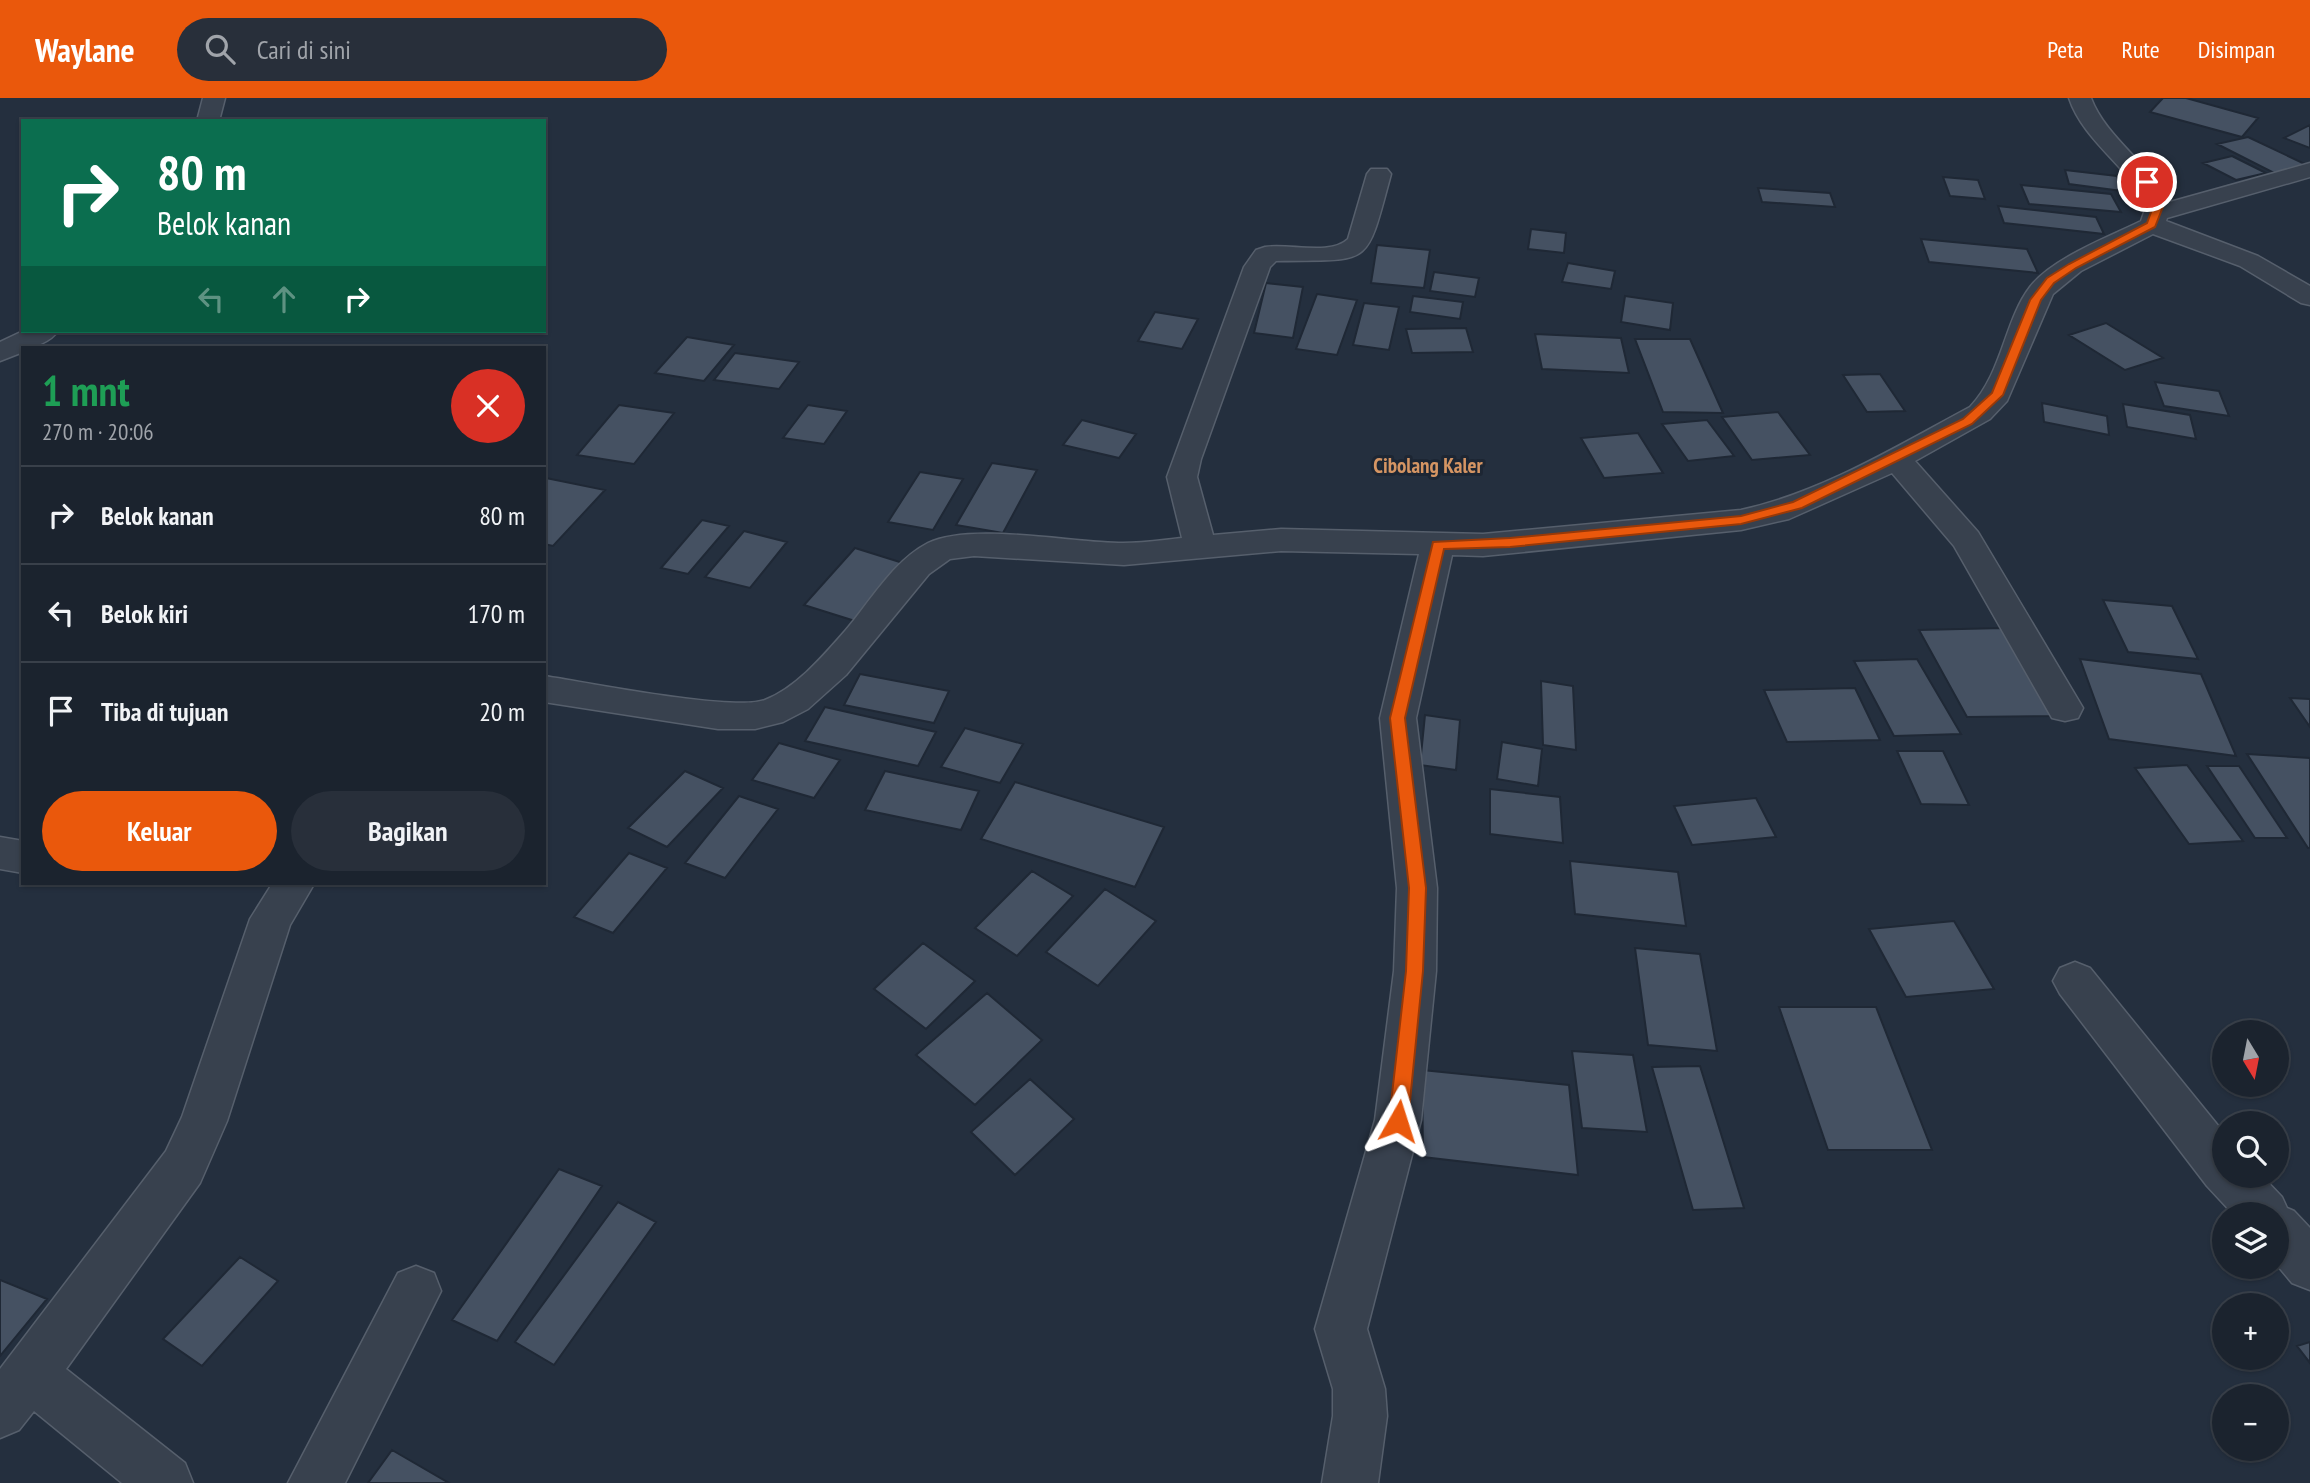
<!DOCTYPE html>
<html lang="id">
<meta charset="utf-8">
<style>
body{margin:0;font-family:"PT Sans Narrow",sans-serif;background:#282f3a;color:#f1f3f6;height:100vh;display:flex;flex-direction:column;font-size:26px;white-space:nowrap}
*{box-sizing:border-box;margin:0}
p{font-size:23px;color:#a0a4aa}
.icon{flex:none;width:38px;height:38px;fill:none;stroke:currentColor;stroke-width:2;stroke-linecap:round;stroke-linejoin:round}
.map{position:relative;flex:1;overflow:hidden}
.drawer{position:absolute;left:21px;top:248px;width:525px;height:539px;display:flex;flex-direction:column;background:#1b232e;border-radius:0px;box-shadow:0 2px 5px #0004,0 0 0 2px #39404a}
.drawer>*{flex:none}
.guide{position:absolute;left:21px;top:21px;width:525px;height:214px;border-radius:0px;box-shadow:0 2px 5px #0004,0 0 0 2px #39404a;background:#0b6e4f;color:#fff;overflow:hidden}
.needle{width:46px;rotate:170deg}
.controls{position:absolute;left:2212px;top:922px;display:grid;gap:14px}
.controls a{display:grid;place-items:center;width:77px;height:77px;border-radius:50%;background:#1b232e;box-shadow:0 2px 5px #0004,0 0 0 2px #39404a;font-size:35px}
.pin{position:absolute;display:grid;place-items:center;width:60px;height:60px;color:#fff;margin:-30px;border:4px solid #fff;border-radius:50%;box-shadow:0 2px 7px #0007}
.me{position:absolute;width:77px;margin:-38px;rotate:6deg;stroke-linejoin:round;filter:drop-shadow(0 0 5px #0008)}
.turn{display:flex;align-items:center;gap:24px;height:147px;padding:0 21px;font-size:32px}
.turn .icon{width:91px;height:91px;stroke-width:2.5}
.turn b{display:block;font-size:49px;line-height:60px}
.lanes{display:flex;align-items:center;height:66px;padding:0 21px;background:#0003;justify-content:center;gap:35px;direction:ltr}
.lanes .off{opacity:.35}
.round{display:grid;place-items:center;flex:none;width:74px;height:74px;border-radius:37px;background:#282f3a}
.headline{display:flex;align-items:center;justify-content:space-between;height:119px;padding:0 21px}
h1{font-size:42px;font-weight:700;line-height:52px;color:#1e9e55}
.action{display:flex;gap:14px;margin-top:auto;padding:14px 21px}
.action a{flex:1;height:80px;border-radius:42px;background:#ea580c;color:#fff;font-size:28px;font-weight:700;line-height:80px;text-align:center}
.action a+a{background:#282f3a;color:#f1f3f6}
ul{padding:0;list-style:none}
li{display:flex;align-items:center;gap:21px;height:98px;padding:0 21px;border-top:2px solid #39404a}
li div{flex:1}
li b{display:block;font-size:26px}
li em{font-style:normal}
header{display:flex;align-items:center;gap:42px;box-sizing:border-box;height:98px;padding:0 35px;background:#ea580c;color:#fff}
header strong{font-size:33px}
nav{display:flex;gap:38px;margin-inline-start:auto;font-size:24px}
.search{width:490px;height:63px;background:#282f3a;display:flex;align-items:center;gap:18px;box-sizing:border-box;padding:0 24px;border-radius:38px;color:#a0a4aa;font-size:26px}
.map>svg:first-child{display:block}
</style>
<header>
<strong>Waylane</strong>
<div class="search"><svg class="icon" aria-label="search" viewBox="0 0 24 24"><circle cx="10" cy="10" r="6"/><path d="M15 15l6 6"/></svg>Cari di sini</div>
<nav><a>Peta</a><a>Rute</a><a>Disimpan</a></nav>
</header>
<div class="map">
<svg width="2310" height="1385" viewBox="0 0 2310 1385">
<rect width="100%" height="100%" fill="#242f3e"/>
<!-- building -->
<path fill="#455162" stroke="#1f2835" stroke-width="2" d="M2163 0H2186L2258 20 2242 39 2150 14Z
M2310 27V50L2284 40Z
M2248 39 2307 67 2276 76 2217 46Z
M2232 58 2266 75 2236 82 2203 65Z
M2065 72 2117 78 2122 93 2069 86Z
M1943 79 1978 82 1985 101 1950 98Z
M2021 87 2111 96 2121 114 2029 106Z
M1758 90 1830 95 1835 109 1762 104Z
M1998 108 2096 119 2104 136 2004 125Z
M1531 131 1566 135 1564 155 1528 151Z
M1921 141 2027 151 2038 175 1929 164Z
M1377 147 1430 152 1424 190 1371 185Z
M1568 165 1615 173 1611 191 1562 184Z
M1434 174 1479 180 1475 199 1430 193Z
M1266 185 1303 189 1293 240 1254 235Z
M1317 196 1357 202 1337 257 1296 251Z
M1413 198 1463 204 1460 221 1410 214Z
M1625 198 1673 205 1670 232 1621 224Z
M1364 205 1399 209 1389 252 1353 247Z
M1155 214 1198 221 1182 251 1138 243Z
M2106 225 2163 260 2125 272 2069 237Z
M1466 230 1473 254 1412 255 1406 231Z
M1535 236 1621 240 1629 275 1542 271Z
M687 239 734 247 704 283 655 275Z
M1635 241H1690L1723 315 1663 314Z
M735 255 799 264 779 291 714 282Z
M1880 276 1905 313 1867 314 1843 277Z
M2155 284 2219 293 2229 318 2164 308Z
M2042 305 2107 318 2109 337 2044 324Z
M2123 306 2190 317 2196 341 2127 329Z
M619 307 674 315 634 366 577 357Z
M808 307 847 313 824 346 783 340Z
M1778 314 1810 357 1752 362 1722 319Z
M1082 322 1136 336 1119 360 1063 347Z
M1707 322 1734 358 1688 363 1662 326Z
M1638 335 1663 375 1604 380 1581 340Z
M992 365 1037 372 1003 435 956 427Z
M920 374 963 381 933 432 888 424Z
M546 380 605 392 553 448 544 446Z
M702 422 729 428 688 476 661 470Z
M744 433 787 444 750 490 705 479Z
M855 450 903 465 855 523 804 507Z
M2103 502 2172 508 2198 561 2128 554Z
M2003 530 2056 618 1967 619 1919 532Z
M1917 561 1961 636 1894 638 1854 563Z
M2080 561 2201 576 2236 658 2109 641Z
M860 576 949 593 934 625 844 607Z
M1541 583 1573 588 1576 652 1543 647Z
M1855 590 1880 642 1787 644 1764 592Z
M2290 600 2310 601V629Z
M825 609 936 634 918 668 805 643Z
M1425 617 1460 622 1456 672 1420 667Z
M965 630 1023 646 1000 685 941 669Z
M1502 644 1542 651 1538 688 1497 681Z
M779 645 840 662 814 700 752 682Z
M1897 653H1943L1969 707 1921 706Z
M2247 656 2310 660V750H2308Z
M2187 667 2243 743 2189 746 2135 670Z
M2207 668H2239L2287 740H2255Z
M685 673 723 690 667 749 628 730Z
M885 673 979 693 961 732 865 712Z
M1015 684 1164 729 1135 789 981 741Z
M1490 691 1560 699 1563 745 1490 736Z
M739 698 778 711 725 780 685 765Z
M1756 700 1776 739 1692 747 1674 708Z
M629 755 667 770 613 835 574 819Z
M1570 763 1678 774 1686 828 1575 816Z
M1032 773 1073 798 1017 858 975 830Z
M1105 791 1156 823 1098 888 1046 854Z
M1954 823 1994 891 1906 899 1869 831Z
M923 845 975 883 926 931 874 891Z
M1635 850 1700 856 1717 953 1648 947Z
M987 895 1042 942 975 1007 916 957Z
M1779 909H1876L1932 1052H1828Z
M1572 953 1633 957 1647 1034 1582 1030Z
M1700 968 1744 1110 1693 1112 1652 969Z
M1422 972 1569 987 1578 1077 1423 1059Z
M1030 981 1074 1021 1015 1077 971 1034Z
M559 1071 602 1088 497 1243 452 1222Z
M618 1104 656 1124 554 1267 515 1244Z
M240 1159 278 1183 202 1268 163 1241Z
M0 1182 47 1201 0 1258Z
M2310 1244V1265L2297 1248Z
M392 1352 449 1385H368Z"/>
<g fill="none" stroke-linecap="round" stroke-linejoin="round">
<defs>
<path id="street" d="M203 0H225L219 23H197Z
M2069 0H2091C2105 38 2149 66 2170 104L2310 65V79L2167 120 2166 123 2258 158 2310 188V207L2301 205 2240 168 2153 136 2081 173 2053 196 2007 303 1990 321 1915 363 1978 434 2083 610 2078 620 2065 623 2052 620 1954 448 1892 375 1789 421 1741 432 1483 458 1452 457 1416 620 1437 790 1436 873 1421 1022 1367 1231 1385 1291 1387 1318 1378 1385H1322L1333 1318V1291L1315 1231 1375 1022 1394 873 1397 790 1380 620 1419 456 1281 453 1124 467 974 458 950 461 929 476 846 577 808 611 783 624 755 631H718L544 604V578C585 584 734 614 765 602 796 590 823 558 845 533 870 504 893 463 928 445 971 424 1073 445 1123 445 1143 445 1162 442 1182 440L1167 379 1244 169 1256 152 1265 149C1289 145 1330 158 1348 141L1367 76 1371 71H1387L1391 76C1365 172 1373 161 1276 163L1270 169 1201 361 1197 379 1213 437 1281 431 1483 436 1741 412C1823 394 1897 348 1970 309 2003 274 2004 223 2030 189 2052 160 2109 139 2141 123L2147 106C2126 67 2083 42 2069 0Z
M23 233H58C51 243 35 250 23 250V254L0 263V244Z
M0 739 23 743V775L0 771Z
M272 786H314L290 827 227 1023 200 1085 66 1271 185 1365 193 1385H122L34 1313 19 1332 0 1340V1271L166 1053 182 1019 250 821Z
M2075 864 2090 870 2224 1035V1078H2262L2282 1099 2287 1110 2294 1113 2310 1130V1192L2292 1185 2277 1167V1116H2233L2207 1088 2060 896 2053 883 2060 870Z
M416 1168 434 1175 441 1193 345 1385H288L398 1175Z"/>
</defs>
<!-- street casing -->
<use href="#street" stroke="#565f6c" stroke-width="3"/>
<!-- street -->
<use href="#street" fill="#38414e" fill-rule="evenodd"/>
</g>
<!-- route -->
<path fill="#ea580c" stroke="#983908" stroke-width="2" d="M2147 81 2152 84 2164 106 2155 129 2076 170 2054 185 2041 202 2003 297 1972 326 1802 410 1741 426 1510 449 1444 451 1405 620 1426 790 1423 873 1408 1023 1405 1029 1398 1032 1391 1029 1389 1023 1406 873 1409 790 1390 620 1433 444 1510 440 1741 418 1793 404 1963 321 1992 295 2030 202 2047 180 2069 166 2147 125 2154 106 2142 84Z"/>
<g text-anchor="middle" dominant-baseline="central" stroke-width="6" stroke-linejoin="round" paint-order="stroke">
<!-- far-quarter labels -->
<g font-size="21" font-weight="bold" fill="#d59563" stroke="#1d2633">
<text x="1428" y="367">Cibolang Kaler</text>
</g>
</g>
</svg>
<div class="controls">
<a><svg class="needle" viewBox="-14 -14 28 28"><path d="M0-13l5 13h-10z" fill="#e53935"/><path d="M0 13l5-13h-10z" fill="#a0a4aa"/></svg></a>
<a><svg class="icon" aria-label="search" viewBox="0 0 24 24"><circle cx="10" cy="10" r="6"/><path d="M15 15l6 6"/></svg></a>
<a><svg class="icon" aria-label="layers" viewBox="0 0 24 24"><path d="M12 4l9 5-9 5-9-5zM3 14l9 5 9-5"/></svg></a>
<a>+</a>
<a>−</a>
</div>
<div class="pin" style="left:2147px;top:84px;background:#d93025"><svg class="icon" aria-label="arrive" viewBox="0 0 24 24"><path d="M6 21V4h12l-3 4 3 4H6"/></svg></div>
<svg class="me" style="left:1398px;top:1023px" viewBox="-20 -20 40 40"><path d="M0-17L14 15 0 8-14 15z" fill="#ea580c" stroke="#fff" stroke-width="4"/></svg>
<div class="guide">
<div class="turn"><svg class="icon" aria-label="right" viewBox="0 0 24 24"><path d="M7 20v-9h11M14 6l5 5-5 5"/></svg><div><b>80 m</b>Belok kanan</div></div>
<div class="lanes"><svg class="icon off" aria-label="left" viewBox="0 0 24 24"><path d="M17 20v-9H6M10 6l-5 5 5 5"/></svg><svg class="icon off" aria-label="ahead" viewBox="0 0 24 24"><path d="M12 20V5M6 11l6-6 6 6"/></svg><svg class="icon" aria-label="right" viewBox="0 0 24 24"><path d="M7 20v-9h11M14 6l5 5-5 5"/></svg></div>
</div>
<section class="drawer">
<div class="headline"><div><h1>1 mnt</h1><p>270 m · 20:06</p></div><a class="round" style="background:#d93025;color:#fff"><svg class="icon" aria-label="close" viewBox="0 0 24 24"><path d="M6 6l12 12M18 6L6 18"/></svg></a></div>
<ul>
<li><svg class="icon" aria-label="right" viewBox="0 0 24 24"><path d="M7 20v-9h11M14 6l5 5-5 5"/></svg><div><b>Belok kanan</b></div><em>80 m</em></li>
<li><svg class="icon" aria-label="left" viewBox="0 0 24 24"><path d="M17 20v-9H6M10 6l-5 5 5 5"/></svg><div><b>Belok kiri</b></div><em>170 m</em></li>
<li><svg class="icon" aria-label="arrive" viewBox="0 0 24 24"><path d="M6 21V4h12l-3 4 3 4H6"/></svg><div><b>Tiba di tujuan</b></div><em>20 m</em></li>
</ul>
<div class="action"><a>Keluar</a><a>Bagikan</a></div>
</section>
</div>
